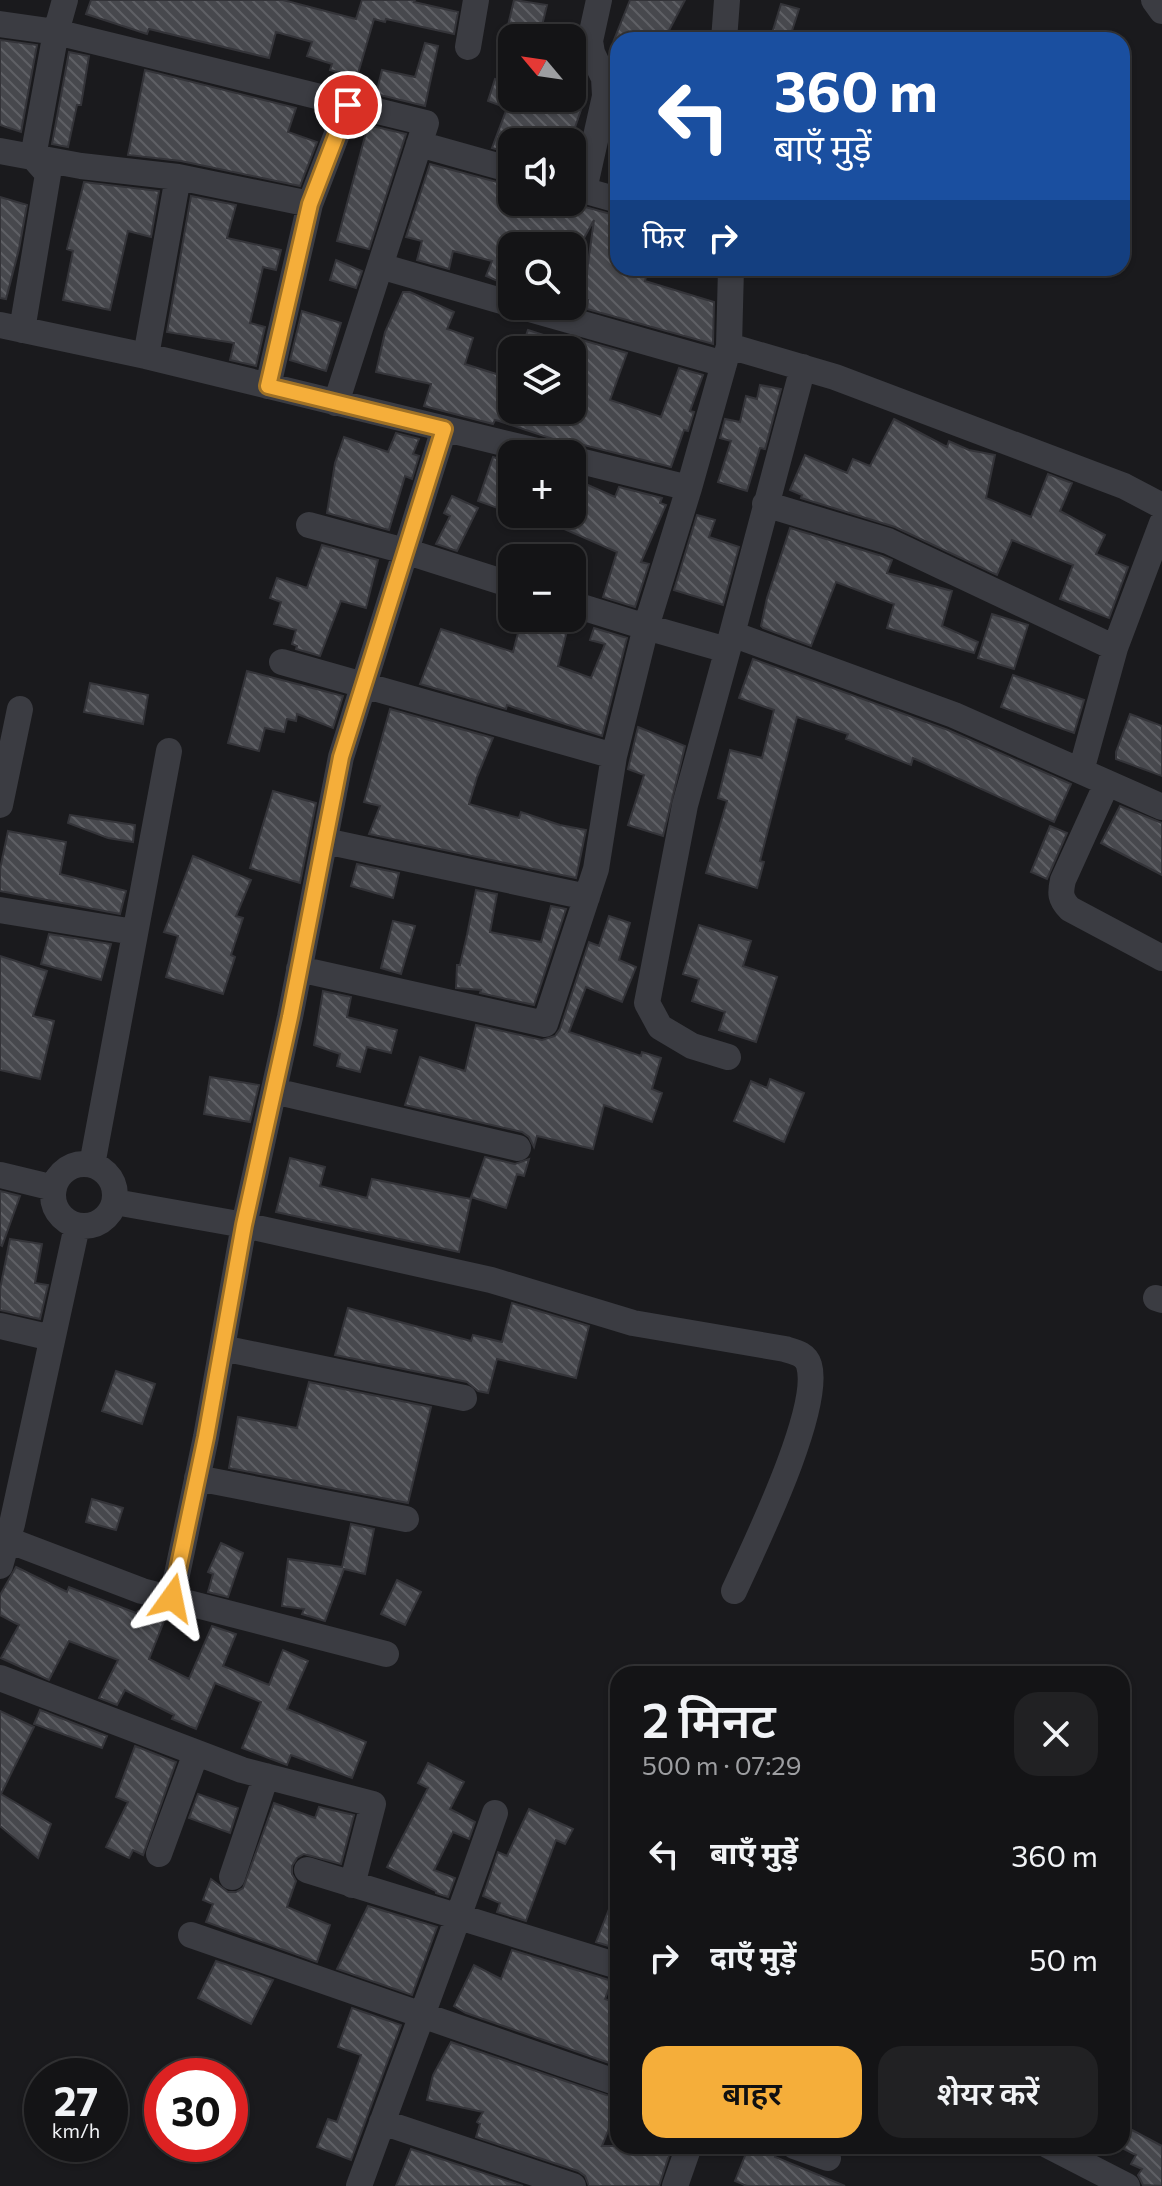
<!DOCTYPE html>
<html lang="hi">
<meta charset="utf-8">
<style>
body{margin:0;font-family:Commissioner,"Noto Sans Devanagari",sans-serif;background:#212123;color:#f1f3f6;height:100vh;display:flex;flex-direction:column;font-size:30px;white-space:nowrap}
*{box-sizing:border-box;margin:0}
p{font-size:26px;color:#9d9ea1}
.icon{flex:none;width:44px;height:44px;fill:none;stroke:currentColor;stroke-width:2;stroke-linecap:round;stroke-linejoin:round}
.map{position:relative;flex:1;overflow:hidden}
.sheet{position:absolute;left:610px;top:1666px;width:520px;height:488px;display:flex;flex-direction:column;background:#141416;border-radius:24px;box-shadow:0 2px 6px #0004,0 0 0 2px #333335}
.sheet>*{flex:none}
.top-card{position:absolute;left:610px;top:32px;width:520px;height:244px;border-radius:24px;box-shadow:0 2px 6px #0004,0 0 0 2px #333335;background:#1a4fa0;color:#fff;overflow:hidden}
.needle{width:52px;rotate:299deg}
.fabs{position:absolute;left:498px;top:24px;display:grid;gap:16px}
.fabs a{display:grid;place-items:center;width:88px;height:88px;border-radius:16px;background:#141416;box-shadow:0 2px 6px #0004,0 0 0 2px #333335;font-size:40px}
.speed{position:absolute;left:24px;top:2058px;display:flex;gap:16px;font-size:40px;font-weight:700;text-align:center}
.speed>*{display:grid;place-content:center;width:104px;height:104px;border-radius:50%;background:#141416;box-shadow:0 2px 6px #0004,0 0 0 2px #333335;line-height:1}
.speed small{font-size:20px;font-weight:400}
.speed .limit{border:12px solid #d22;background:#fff;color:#111}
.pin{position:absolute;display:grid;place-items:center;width:68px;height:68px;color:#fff;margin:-34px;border:4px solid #fff;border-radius:50%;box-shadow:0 2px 8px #0007}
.me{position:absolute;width:88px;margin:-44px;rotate:12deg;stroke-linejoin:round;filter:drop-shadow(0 0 6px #0008)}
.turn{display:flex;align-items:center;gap:28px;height:168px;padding:0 32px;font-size:36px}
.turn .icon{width:104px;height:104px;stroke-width:2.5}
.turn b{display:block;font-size:56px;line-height:68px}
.then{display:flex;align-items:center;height:76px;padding:0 32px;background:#0003;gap:16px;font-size:30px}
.round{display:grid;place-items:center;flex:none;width:84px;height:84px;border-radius:24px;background:#212123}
.head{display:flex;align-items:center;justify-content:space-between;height:136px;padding:0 32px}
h1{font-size:48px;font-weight:600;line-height:60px}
.cta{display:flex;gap:16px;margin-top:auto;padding:16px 32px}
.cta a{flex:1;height:92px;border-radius:24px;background:#f5ae3a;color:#111;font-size:32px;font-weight:600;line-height:92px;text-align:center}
.cta a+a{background:#212123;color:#f1f3f6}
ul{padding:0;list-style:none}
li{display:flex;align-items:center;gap:24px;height:104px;padding:0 32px}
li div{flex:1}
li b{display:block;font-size:30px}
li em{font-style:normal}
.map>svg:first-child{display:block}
</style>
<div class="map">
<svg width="1162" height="2186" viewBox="0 0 1162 2186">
<defs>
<pattern id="building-back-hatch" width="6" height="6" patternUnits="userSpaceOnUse" patternTransform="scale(2)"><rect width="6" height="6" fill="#47484d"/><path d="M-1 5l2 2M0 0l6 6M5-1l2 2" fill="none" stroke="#5f6065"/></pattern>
</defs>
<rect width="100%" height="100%" fill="#1a1a1d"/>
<!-- building -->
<path fill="url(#building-back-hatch)" stroke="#343439" stroke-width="2" d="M91 0H283L356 19 362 0H415L414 2 458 12 454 34 386 19 385 22 374 19 357 77 330 70 332 64 307 56 312 42 276 32 269 58 149 29 147 34 86 14Z
M514 0 547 5 539 38H505Z
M630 0H685L664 40H614Z
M781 4 799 9 789 40H770Z
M0 40 37 45 21 132 0 125Z
M425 43 438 46 425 106 376 94 382 70 415 77Z
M69 52 89 56 81 105H77L68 147 52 144Z
M145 70 296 108 288 132 317 142 300 186 181 161 128 155Z
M495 79 512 84V98H585L570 142H512V153L492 148 507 108 488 101Z
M368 125 406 134 369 249 337 241Z
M430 164 512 186V202H567L618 216V268H648L645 281 714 302 713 344 587 309 588 300H583L594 220 574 256 572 246H543L525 240 523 246H512V287L486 276 492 261 453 251 449 269 417 260 422 241 406 237Z
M84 182 159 191 151 237 128 231 110 310 63 300 73 251 67 249Z
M191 196 236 205 227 238 281 250 276 270 263 267 250 323 265 327 256 366 230 360 234 343 167 332Z
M0 197 27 205 19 249 6 299 0 298Z
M336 260 362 271 356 288 330 280Z
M403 292H410L454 312 447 329 473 338 465 364 512 379V410H572V350H521L528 330 581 347 582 340 627 353 610 400 661 417 679 368 703 375 690 411 694 412 688 431 684 430 671 467 576 443 568 444 499 421 495 420 493 424 424 406 431 384 376 372 385 332Z
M302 311 341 323 326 371 290 360Z
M760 385 781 389 765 449 760 448 747 491 718 482 731 441 720 438 725 419 740 422 746 396 757 399Z
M894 419 947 447 949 441 969 450 995 455 986 498 1031 517 1048 474 1072 483 1060 511 1105 535 1096 554 1128 567 1109 618 1060 599 1073 565 1012 540 997 575 895 527 801 498 802 495 790 490 805 455 847 473 853 459 870 466Z
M396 433 419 439 413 454 419 456 412 479 405 476 389 530 327 513 335 463 344 437 388 452Z
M493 457 512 463V513L478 501Z
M572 478 615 497 619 487 662 498 660 503 666 505 641 562 649 564 635 607 603 597 617 552 530 514H572Z
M452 496 478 508 457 551 436 544 450 516 444 513Z
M697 515 715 520 709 537 739 547 723 605 674 590Z
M790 528 882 556 892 560 887 573 952 591 942 626 978 642 974 653 887 628 894 604 836 582 811 646 763 628 761 626 767 598Z
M322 545 378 560 366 608 341 601 320 656 296 649 297 646 292 644 296 630 274 624 281 602 270 598 277 578 307 588Z
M992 614 1028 625 1014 669 978 658Z
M522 618 545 623 547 618H551L569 623 558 666 591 678 605 644 590 640 594 628 627 638 602 736 507 705 506 709 420 684 441 629 513 652Z
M753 659 948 730 1071 784 1054 822 913 758 911 765 846 739 848 734 797 717 760 861 764 862 757 888 706 873 727 801 718 798 730 750 762 758 774 710 739 698Z
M247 671 343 696 333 728 297 714 296 721 287 719 284 732 265 728 259 751 228 743Z
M1013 675 1084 700 1074 733 1001 707Z
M90 683 148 695 143 724 84 712Z
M390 709 493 738 477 777 469 804 519 818 521 812 560 825 586 830 576 878 369 834 380 806 364 802Z
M1130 714 1162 726V776L1116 759V752Z
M638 727 685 746 663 836 628 825 644 775 628 769Z
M273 791 316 803 300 883 250 868Z
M1120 806 1162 823V875L1101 843Z
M70 815 135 825 133 842 108 838 68 823Z
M1050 826 1067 833 1047 879 1031 872Z
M8 831 66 842 60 874 126 891 120 914 0 891V869Z
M193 856 251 880 236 916 243 918 231 955 235 957 223 994 166 977 178 936 164 932Z
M357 864 399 873 393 898 351 886Z
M476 890 497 894 490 932 541 942 551 906 566 909 534 1005 480 993 481 990 456 988 457 965H460L467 935Z
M609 916 630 923 619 960 636 967 622 1002 586 987 569 1032 641 1056 642 1052 661 1058 652 1089 662 1093 652 1122 604 1105 593 1149 537 1136 534 1147 529 1137 522 1132 405 1105 420 1057 465 1071 476 1025 542 1040 555 1036 560 1029 589 942 599 946Z
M393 921 415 926 401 974 381 968Z
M699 925 751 941 743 966 777 977 756 1042 719 1030 725 1012 692 1001 699 979 683 974Z
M49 934 111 944 101 980 41 964Z
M0 956 47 971 33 1016 54 1021 40 1079 0 1070Z
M323 991 351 997 347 1017 397 1030 391 1053 367 1047 360 1072 337 1066 340 1054 314 1045Z
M210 1077 259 1085 250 1122 204 1114Z
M770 1079 804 1093 784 1142 734 1121 751 1081 767 1088Z
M485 1157 515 1164 529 1159 524 1176 517 1174 506 1208 471 1197Z
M290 1158 325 1167 320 1186 367 1198 372 1179 471 1199 459 1252 276 1212Z
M0 1191 20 1196 2 1246 0 1245Z
M10 1239 42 1244 35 1283 48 1285 40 1319 0 1310V1289Z
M512 1303 589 1326 576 1378 497 1359 488 1393 478 1391 467 1382 335 1355 348 1308 471 1341 473 1335 502 1342Z
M116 1371 155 1384 142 1424 102 1411Z
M309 1382 431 1407 408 1503 229 1468 238 1417 297 1428Z
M92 1499 123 1508 116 1530 86 1522Z
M351 1524 374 1529 365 1574 344 1569 325 1621 302 1614 304 1609 282 1606 288 1559 342 1567Z
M221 1543 243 1553 228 1597 208 1592 213 1574 208 1572Z
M16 1567 67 1592 69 1587 136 1613 138 1611 164 1621 149 1659 189 1679 212 1626 236 1634 223 1666 269 1685 283 1650 308 1661 287 1709 366 1742 352 1778 291 1755 287 1765 242 1748 261 1702 215 1683 196 1729 172 1719 174 1715 125 1690 117 1705 99 1698 118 1660 69 1641 49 1680 1 1658 19 1625 0 1615V1595Z
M397 1580 421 1592 405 1625 381 1614Z
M40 1710 107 1736 102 1748 34 1724Z
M0 1711 34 1727 1 1794 51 1824 38 1858 0 1826Z
M135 1746 176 1762 143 1855 133 1850 129 1858 106 1847 128 1802 116 1797Z
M428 1763 464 1782 450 1809 475 1822 469 1839 453 1832 434 1870 455 1878 448 1897 436 1893V1891L387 1867 428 1788 418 1783Z
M198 1794 238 1808 230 1833 189 1818Z
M274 1803 315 1818 319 1807 354 1815 341 1864 304 1854 297 1858 292 1866V1874L296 1881 287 1907 330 1925 317 1962 206 1922 213 1904 203 1900 211 1879 228 1892H236L243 1888Z
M529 1809 573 1829 565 1844 556 1840 526 1921 497 1912 500 1903 483 1896 498 1852 507 1856Z
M617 1889 618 1890V1949L596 1942Z
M368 1906 437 1927 412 1995 337 1969Z
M512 1950 612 1981 605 1999 618 2004V2066L466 2013 454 2006 474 1965 501 1979Z
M216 1961 273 1980 251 2024 198 1998Z
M352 2008 401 2025 351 2160 317 2147 328 2119 337 2122 361 2055 338 2047Z
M451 2042 618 2099V2106L602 2146H672L659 2186H589L585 2176 578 2171 476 2137 480 2124 477 2122 483 2112 427 2100 433 2075Z
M1132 2130 1162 2146V2186L1143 2185 1138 2175 1142 2169 1131 2164 1136 2155 1122 2148Z
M749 2146H778L775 2157 845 2186H747L735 2181Z
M411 2149 523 2186H396Z"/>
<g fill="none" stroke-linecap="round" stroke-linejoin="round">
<!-- street -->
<path stroke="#3b3c42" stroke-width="26" d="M1154 0 1162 11
M0 24 56 32 426 123 336 403
M724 40 727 0
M468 47 476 0
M419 144 512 170
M0 151 81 166 178 177 310 204 348 105
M33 157 56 32 65 0
M572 187 618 200
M584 190 605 96 604 78 592 53 590 41 599 0
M380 266 512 304
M519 306 724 364
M0 325 146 356 549 454
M22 330 48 174 33 157
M729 346 731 268
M146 356 178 177
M803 367 732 634 954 715 1162 807
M268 386 310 204
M444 429 341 757 290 1017 244 1225 491 1280 633 1323 785 1349C795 1352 806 1354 809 1365 822 1409 754 1547 734 1591
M572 459 689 488 729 346 835 377 1124 486 1162 506
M765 504 888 541 1115 648
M309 525 405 551 512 585
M572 604 646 627 689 488
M282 662 614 756 646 627 727 650
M1081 771 1115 648 1162 523
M1107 783 1063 880C1060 893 1060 899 1070 909L1162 958
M0 805 20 709
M325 841 587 897
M0 910 134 932
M299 969 545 1024 596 869 614 756
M728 1057 692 1046 660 1027 647 1003 685 805 732 634
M274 1091 518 1148
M53 1195a31 31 0 1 1 62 0a31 31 0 1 1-62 0Z
M92 1165 169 751
M0 1175 54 1188
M115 1202 244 1225 206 1437 172 1598
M1156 1298 1162 1300
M0 1326 52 1338
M222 1348 464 1398
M197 1478 406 1519
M8 1540 142 1591 386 1654
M0 1566 12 1524 77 1226
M0 1678 242 1770 373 1804 352 1885
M159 1854 196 1753
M307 1870 618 1966
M232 1877 266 1776
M191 1935 618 2083
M382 2122 573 2186
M794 2146 828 2158
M1049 2146 1127 2186
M359 2186C404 2061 452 1938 495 1813
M675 2186 689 2146"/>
</g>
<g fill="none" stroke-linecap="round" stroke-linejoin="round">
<defs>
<path id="route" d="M172 1598 206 1437 244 1225 290 1017 341 757 444 429 268 386 310 204 348 105"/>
</defs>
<!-- route casing -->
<use href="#route" stroke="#9f7126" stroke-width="20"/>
<!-- route -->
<use href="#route" stroke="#f5ae3a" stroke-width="14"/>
</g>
</svg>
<div class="fabs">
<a><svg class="needle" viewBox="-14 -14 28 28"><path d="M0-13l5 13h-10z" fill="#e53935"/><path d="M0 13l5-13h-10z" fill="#9d9ea1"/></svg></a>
<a><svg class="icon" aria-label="sound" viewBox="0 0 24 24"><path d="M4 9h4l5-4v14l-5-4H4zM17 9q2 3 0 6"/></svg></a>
<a><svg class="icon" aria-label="search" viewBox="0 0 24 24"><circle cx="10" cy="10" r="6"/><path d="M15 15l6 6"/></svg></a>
<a><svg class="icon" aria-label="layers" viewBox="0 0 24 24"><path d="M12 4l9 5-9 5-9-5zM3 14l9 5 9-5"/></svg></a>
<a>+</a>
<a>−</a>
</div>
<div class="speed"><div>27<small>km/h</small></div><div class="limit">30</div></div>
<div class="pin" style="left:348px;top:105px;background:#d93025"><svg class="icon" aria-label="arrive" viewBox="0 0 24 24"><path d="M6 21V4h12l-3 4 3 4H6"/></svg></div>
<svg class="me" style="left:172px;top:1598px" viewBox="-20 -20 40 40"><path d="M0-17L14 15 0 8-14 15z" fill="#f5ae3a" stroke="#fff" stroke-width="4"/></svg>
<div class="top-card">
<div class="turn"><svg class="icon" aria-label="left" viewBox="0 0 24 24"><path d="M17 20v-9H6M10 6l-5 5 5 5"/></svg><div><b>360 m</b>बाएँ मुड़ें</div></div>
<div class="then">फिर<svg class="icon" aria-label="right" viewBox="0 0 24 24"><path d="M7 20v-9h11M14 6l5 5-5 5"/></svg></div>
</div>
<section class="sheet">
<div class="head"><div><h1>2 मिनट</h1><p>500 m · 07:29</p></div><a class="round"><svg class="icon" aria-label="close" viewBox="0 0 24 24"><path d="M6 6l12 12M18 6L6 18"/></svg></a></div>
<ul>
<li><svg class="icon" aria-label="left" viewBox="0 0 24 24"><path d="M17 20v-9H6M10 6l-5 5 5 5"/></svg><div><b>बाएँ मुड़ें</b></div><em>360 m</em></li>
<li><svg class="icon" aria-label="right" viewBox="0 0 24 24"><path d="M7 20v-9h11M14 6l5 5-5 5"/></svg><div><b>दाएँ मुड़ें</b></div><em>50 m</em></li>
</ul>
<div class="cta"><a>बाहर</a><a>शेयर करें</a></div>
</section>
</div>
